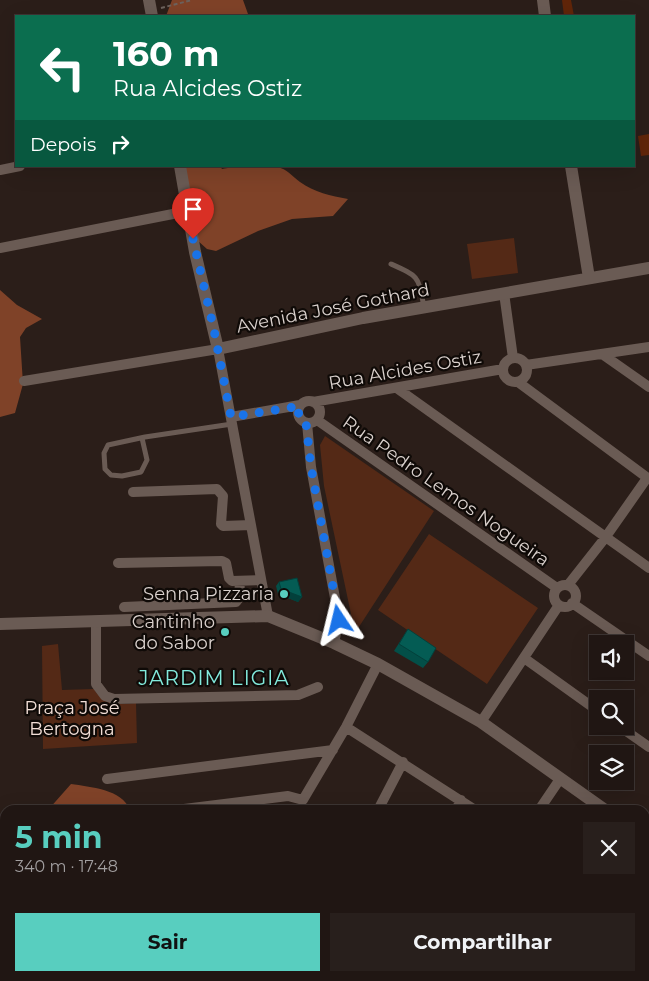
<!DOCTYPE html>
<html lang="pt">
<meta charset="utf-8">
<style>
body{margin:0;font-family:Montserrat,sans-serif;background:#281f1c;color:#f1f3f6;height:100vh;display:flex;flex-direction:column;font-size:19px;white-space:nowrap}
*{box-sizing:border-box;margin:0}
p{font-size:16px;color:#a29fa0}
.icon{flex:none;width:28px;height:28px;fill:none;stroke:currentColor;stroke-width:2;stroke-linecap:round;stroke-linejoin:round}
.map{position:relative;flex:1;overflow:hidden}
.sheet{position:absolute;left:0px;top:805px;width:650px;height:176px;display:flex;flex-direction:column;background:#201613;border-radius:15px 15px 0 0;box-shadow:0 5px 20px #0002,0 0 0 1px #3d3533}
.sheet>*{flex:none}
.banner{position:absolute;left:15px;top:15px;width:620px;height:152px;border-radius:0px;box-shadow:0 5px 20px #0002,0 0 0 1px #3d3533;background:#0b6e4f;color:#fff;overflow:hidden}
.buttons{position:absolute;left:589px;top:635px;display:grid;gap:10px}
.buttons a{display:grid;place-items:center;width:45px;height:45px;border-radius:0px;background:#201613;box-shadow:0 5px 20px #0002,0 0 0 1px #3d3533;font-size:25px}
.pin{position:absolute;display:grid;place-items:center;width:42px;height:42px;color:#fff;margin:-51px -21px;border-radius:50% 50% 50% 0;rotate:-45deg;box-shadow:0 0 5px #0007}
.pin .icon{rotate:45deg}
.me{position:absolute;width:55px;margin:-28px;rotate:350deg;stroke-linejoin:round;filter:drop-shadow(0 0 4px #0008)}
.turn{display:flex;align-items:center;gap:18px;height:105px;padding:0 15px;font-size:22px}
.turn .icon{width:65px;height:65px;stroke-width:2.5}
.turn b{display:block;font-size:35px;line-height:42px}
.then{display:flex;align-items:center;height:48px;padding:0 15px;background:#0003;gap:10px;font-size:19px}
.round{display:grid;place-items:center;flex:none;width:52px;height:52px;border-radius:0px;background:#281f1c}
.overview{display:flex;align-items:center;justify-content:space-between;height:85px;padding:0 15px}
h1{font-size:30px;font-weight:700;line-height:38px;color:#58cebf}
.primary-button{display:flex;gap:10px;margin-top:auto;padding:10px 15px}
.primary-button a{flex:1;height:58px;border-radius:0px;background:#58cebf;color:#111;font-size:20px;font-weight:700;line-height:58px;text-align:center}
.primary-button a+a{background:#281f1c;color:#f1f3f6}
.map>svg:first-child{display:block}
</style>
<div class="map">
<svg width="649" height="981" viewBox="0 0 649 981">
<rect width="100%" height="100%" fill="#2b1e19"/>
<!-- green -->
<path fill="#542916" d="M514 238 518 273 472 279 467 244Z
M325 436 434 511 355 633 324 486 320 445Z
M429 534 538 608 487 684 378 610Z
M58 644 62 690 94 689C103 705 119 705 136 703L137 743 43 749 42 646Z"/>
<!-- forest -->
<path fill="#7f4228" d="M172 0H243L248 14 247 16H166Z
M182 166H220L222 169C232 167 268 164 277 167 287 169 292 176 300 182 314 192 331 196 348 199L333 216 292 219 258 231 216 251 207 249 197 240Z
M0 290 17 305 42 319 26 328 20 337 23 384 15 413 0 417Z
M71 784C90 787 122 789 130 810H48Z
M5 973V976H50L49 981H0Z"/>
<!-- water -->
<path fill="#602509" d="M562 0H571L574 16H564Z
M649 134V155L641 156 638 136Z"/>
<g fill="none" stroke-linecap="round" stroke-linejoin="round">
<!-- path -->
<path stroke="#6d625d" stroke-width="2" stroke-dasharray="4 2.5" stroke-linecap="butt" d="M161 8 192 0"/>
<!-- service -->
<path stroke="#6a5b54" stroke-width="5" d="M391 264C420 277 418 276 424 307
M142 438 147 460 141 472 122 476 111 475 105 469 104 453 108 445 145 437 232 424
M333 976 337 981"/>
<!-- minor -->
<path stroke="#6a5b54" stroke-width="10" d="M0 170 20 166
M0 248 188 211
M504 293 513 358
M602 354 649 387
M503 370a12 12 0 1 1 24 0a12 12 0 1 1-24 0Z
M526 365 649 347
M24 381 218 349 268 616
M518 382 649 479
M398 389 649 568
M298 412a11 11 0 1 1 22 0a11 11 0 1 1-22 0Z
M313 402 503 369
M231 417 300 405
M317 420 557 588
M307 423 311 467 339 620 334 643
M133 492 217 489 223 496 221 524 223 526 251 525
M118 563 222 561 226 563 229 578 232 581 261 580
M568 585 605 538 647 478
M554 596a11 11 0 1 1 22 0a11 11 0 1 1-22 0Z
M572 603 649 656
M124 607 236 602 239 598 240 581
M96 622V684L105 696 114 699 298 695 318 687
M524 658 598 711
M481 722 559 605
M619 726 649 747
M346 727 475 810
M107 779 333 750
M176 810 288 796 303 800
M297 810 346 727 378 664
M378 810 403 762
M456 810 461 800
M539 810 560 779
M203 981 205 976
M599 981 602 976"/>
<!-- tertiary -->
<path stroke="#6a5b54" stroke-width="12" d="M149 0 152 16
M543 0 545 16
M180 166 195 252 218 349 363 318 649 268
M571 166 589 278
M0 624 268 616 334 643 378 664 481 722 605 810
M645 837 649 840"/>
</g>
<!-- wall -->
<path fill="#034f48" d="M279 582 302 597 298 602 278 594 276 586Z
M408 629 428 662 423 668 394 651Z"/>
<!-- shaded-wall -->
<path fill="#03403b" d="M281 589 302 597 298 602 278 594Z"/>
<!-- building -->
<path fill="#045c54" stroke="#03403b" d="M297 578 302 597 281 589 279 582Z
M408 629 436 648 428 662 399 644Z"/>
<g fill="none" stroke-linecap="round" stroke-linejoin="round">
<!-- route -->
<path stroke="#1a73e8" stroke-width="9" stroke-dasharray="0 16.2" d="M193 239 214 330 231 417 300 406 298 416 306 423 311 467 339 620"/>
</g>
<!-- markers -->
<g fill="#58cebf" stroke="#0f0a07" stroke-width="2">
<circle cx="284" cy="594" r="5"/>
<circle cx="225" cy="632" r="5"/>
</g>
<g text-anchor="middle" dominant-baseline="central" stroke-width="4.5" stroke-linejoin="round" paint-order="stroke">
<!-- street labels -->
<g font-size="18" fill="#dad1cd" stroke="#0f0a07">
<text transform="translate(333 308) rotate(-11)">Avenida José Gothard</text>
<text transform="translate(405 370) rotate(-10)">Rua Alcides Ostiz</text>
<text transform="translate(446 491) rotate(35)">Rua Pedro Lemos Nogueira</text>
</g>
<!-- poi labels -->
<g font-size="18" fill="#dad1cd" stroke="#0f0a07" text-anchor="end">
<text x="274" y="594">Senna Pizzaria</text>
<text x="215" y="622">Cantinho<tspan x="215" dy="21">do Sabor</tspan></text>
</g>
<!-- park labels -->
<g font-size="18" fill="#f2ded6" stroke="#0f0a07">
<text x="72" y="708">Praça José<tspan x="72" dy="21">Bertogna</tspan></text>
</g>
<!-- quarter labels -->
<g font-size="20" letter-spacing="1" fill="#83ebdd" stroke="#0f0a07">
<text x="214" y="678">JARDIM LIGIA</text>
</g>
</g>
</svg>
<div class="buttons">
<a><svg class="icon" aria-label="sound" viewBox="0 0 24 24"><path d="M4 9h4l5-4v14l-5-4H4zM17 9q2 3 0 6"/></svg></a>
<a><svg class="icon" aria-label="search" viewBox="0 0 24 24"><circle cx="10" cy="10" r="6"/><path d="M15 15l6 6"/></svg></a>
<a><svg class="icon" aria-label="layers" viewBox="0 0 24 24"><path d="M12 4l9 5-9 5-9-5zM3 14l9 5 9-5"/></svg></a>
</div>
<div class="pin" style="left:193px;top:239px;background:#d93025"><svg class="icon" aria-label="arrive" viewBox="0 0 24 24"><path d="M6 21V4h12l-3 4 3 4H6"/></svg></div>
<svg class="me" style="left:339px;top:620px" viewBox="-20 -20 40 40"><path d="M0-17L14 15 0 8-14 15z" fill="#1a73e8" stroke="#fff" stroke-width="4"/></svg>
<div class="banner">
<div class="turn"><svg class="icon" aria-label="left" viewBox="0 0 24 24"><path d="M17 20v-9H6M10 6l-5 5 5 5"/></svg><div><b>160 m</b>Rua Alcides Ostiz</div></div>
<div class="then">Depois<svg class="icon" aria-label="right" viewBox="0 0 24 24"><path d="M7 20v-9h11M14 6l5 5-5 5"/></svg></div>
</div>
<section class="sheet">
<div class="overview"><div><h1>5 min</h1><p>340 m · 17:48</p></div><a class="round"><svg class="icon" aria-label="close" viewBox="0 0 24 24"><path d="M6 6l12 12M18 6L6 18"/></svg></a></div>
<div class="primary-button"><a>Sair</a><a>Compartilhar</a></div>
</section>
</div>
